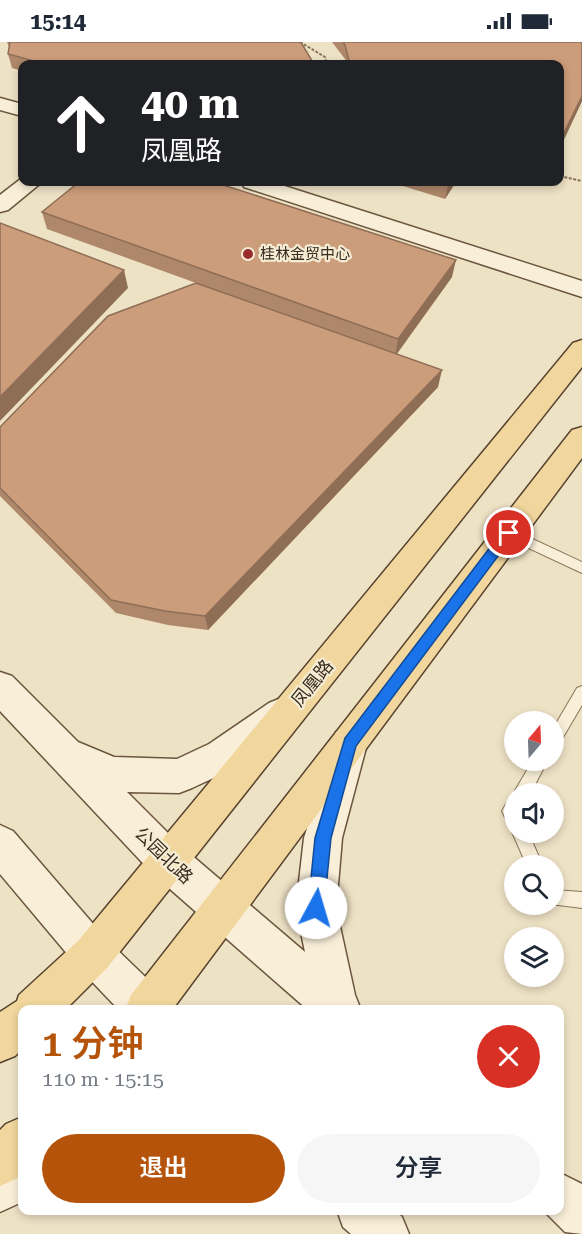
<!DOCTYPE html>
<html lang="zh">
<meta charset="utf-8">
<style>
body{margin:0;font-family:"Roboto Serif","Noto Sans SC",serif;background:#f6f6f7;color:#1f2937;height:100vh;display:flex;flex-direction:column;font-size:22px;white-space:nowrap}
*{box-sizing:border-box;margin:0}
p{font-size:20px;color:#747a83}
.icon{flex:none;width:33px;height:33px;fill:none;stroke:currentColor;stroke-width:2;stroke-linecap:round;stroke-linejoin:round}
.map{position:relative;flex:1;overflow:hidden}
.details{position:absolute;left:18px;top:963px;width:546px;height:210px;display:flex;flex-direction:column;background:#fff;border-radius:12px;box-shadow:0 3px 9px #0003}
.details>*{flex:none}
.guide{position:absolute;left:18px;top:18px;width:546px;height:126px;border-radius:12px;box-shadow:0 3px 9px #0003;background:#202124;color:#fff;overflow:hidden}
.needle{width:39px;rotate:19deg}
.controls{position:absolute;left:504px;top:669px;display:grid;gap:12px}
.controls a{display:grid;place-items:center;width:60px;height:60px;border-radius:50%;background:#fff;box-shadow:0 3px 9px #0003;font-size:30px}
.pin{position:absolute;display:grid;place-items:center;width:51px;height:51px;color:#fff;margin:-26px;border:3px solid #fff;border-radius:50%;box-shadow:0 2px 6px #0007}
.me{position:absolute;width:66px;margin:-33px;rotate:6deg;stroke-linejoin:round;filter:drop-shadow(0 0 4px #0008)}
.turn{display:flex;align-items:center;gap:21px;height:126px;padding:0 24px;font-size:27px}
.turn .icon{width:78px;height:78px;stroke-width:2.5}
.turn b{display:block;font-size:42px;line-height:51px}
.round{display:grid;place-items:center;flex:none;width:63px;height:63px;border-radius:32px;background:#f6f6f7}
.headline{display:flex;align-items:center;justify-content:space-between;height:102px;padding:0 24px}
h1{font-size:36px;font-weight:600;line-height:45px;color:#b45309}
.primary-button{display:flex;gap:12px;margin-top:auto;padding:12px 24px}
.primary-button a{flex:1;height:69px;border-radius:36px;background:#b45309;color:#fff;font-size:24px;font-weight:600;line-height:69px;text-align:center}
.primary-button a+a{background:#f6f6f7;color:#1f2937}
.status{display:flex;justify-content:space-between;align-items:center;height:42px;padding:0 30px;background:#fff;direction:ltr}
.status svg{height:16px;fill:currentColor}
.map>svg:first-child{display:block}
</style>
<div class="status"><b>15:14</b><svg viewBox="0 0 49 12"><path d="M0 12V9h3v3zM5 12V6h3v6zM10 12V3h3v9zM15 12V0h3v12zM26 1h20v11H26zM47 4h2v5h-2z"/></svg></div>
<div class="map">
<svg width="582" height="1192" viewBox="0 0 582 1192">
<rect width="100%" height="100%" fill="#eee2c5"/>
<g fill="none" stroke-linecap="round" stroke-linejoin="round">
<defs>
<path id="lane" d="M509 486 582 520V531L505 495 503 491 505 487Z
M582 644V663L559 702 554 704V685L577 646Z
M533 718H548L530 752H514V754L513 752Z
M514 755V790H528L543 824H527L512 790 514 786 509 784 502 769 509 757Z
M554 848 582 850V866L550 862H554Z"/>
<path id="secondary" d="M0 56 22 62V74L0 68Z
M22 136V140H42L8 168 0 170V153Z
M241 140H272L582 239V255L244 145Z
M0 630 12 634 78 700 114 715 177 717 209 702 269 661 281 656 293 661 298 672 293 683 235 726 192 746 179 751 127 750 182 805 305 910 296 866 304 796 336 690 349 685 362 690 367 702 342 796 336 866 355 953 361 968H308L154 833 0 669Z
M0 783 13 789 107 898 164 953 170 968H119L79 926 0 832Z
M22 1112V1160L0 1170V1122Z
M560 1131 582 1142V1192L565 1190 543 1168H560Z
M337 1168H395L402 1175 409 1192H351L343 1185Z"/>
<path id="primary" d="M582 298V325L107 926 65 968H22V1007L15 1014 0 1020V970L17 959 19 953 79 898 573 301Z
M582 385V416L172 968H125L131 953 572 388Z
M22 1075V1131L16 1137 0 1144V1088L6 1082Z"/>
</defs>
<!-- lane casing -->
<use href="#lane" stroke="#89745b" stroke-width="2"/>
<!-- secondary casing -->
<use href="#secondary" stroke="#6b553e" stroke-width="3"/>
<!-- primary casing -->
<use href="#primary" stroke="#57422f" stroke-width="3"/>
<!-- path -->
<path stroke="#89745b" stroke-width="2" stroke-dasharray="3 1.5" stroke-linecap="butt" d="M300 0 325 15 327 22
M560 134 582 139"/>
<!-- lane -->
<use href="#lane" fill="#f9efd8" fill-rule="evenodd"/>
<!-- secondary -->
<use href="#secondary" fill="#f9efd8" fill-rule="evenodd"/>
<!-- primary -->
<use href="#primary" fill="#f1d79d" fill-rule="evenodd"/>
</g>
<!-- wall -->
<path fill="#af876a" d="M7 0H299L314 22H22V29L12 26 8 12 9 5Z
M332 0H582V59L560 106V22H346L345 17Z
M390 140H456L445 157Z
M42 170 452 235 397 312 438 345 208 588 168 583 116 571 0 454V385L196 241 47 187Z"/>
<!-- shaded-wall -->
<path fill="#8f6e56" d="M582 54V59L560 106 562 95Z
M450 140H456L445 157 448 143Z
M456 218 452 235 395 314 398 297Z
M124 228 128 246 0 379V355Z
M442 328 438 345 208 588 205 574Z"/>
<!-- building -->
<path fill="#cc9d7b" stroke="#8f6e56" stroke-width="1.5" d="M10 0H299L302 2 314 22H45L8 12Z
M343 0H582V54L562 95H560V22H350L345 3Z
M79 140H214L456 218 398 297 42 170Z
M437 140H450L448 143Z
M0 181 124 228 0 355Z
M196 241 442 328 205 574 165 569 111 558 0 446V385L108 274Z"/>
<!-- route -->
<path fill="#1a73e8" stroke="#114b97" stroke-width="1.5" d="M509 486 513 487 515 491 513 494 356 704 331 796 324 866 322 872 316 874 310 872 308 866 315 796 345 696 504 487Z"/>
<!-- markers -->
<circle fill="#982b2b" stroke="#f5ecd4" stroke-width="2" cx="248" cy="212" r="6"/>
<g text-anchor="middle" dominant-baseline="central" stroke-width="4.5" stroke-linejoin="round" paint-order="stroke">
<!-- far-poi labels -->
<g font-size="15" fill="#392c1f" stroke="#f5ecd4" text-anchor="start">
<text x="260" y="212">桂林金贸中心</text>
</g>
<!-- street labels -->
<g font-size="18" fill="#392c1f" stroke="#f5ecd4">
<text transform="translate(312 641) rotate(-51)">凤凰路</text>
<text transform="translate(164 813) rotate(44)">公园北路</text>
</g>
</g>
</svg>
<div class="controls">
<a><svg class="needle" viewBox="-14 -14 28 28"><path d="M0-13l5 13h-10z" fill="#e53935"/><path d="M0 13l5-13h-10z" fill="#747a83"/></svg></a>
<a><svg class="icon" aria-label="sound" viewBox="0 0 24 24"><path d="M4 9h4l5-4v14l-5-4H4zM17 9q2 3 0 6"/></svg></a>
<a><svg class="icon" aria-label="search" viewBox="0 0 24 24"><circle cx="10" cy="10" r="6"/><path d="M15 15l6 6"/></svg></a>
<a><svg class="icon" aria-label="layers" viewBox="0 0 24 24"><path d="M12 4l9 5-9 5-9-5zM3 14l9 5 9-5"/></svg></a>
</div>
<div class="pin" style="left:509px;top:491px;background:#d93025"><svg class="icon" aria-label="arrive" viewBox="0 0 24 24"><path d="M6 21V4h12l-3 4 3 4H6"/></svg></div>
<svg class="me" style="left:316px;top:866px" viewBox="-20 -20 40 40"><circle r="19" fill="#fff"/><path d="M0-13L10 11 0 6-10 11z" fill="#1a73e8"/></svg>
<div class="guide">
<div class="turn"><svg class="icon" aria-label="ahead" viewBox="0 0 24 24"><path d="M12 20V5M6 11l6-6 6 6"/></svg><div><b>40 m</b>凤凰路</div></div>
</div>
<section class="details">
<div class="headline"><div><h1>1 分钟</h1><p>110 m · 15:15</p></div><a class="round" style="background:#d93025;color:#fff"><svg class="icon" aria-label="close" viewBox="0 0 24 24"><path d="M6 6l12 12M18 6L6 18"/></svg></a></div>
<div class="primary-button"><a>退出</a><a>分享</a></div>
</section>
</div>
